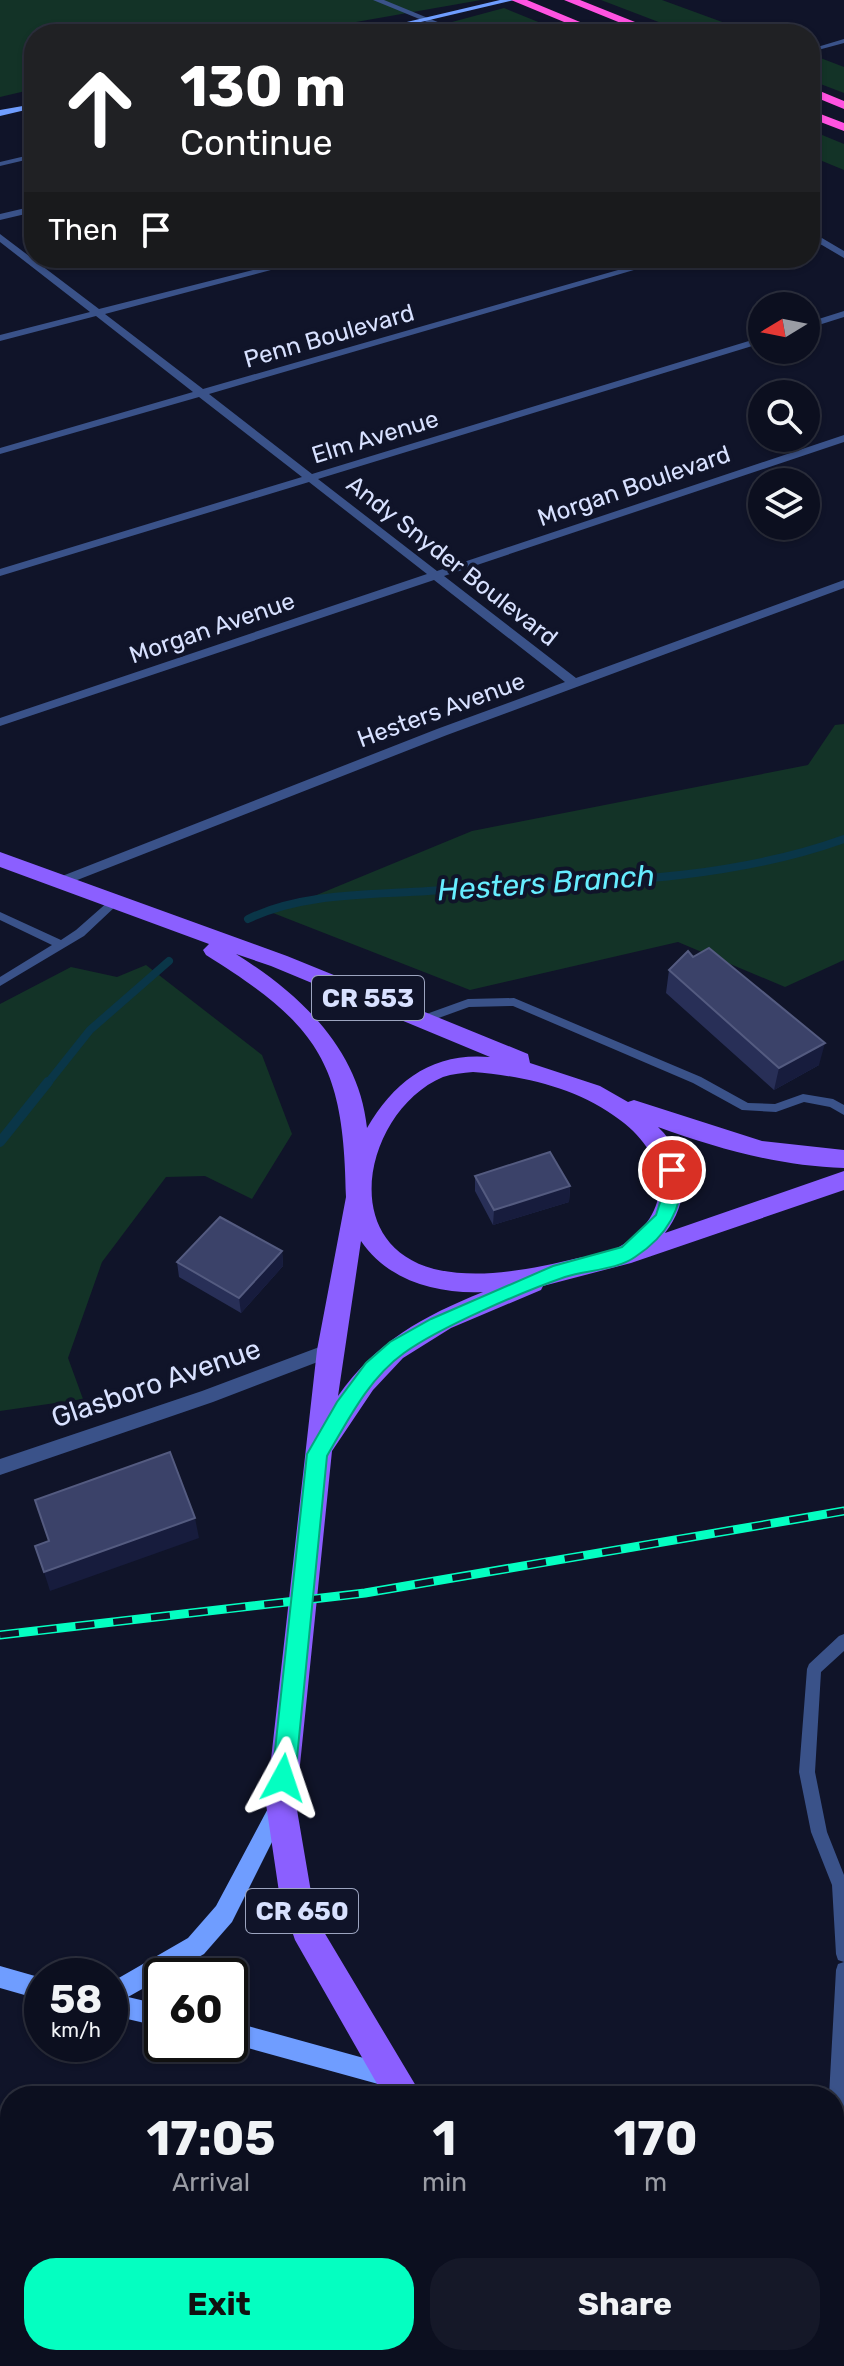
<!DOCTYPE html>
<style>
body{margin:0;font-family:Rubik,sans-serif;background:#151828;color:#f1f3f6;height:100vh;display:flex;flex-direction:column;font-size:30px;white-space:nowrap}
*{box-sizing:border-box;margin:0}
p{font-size:26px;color:#9a9ca4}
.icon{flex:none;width:44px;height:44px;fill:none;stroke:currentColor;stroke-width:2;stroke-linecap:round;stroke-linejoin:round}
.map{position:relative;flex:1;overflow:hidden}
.details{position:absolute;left:0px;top:2086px;width:844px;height:280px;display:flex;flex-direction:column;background:#0c0f1f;border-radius:32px 32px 0 0;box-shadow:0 2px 6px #0004,0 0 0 2px #2c2f3d}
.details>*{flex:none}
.banner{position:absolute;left:24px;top:24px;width:796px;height:244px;border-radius:32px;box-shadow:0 2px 6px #0004,0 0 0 2px #2c2f3d;background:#202124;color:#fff;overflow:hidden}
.needle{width:52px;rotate:260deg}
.fabs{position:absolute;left:748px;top:292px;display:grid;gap:16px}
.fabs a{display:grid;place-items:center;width:72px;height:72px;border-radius:50%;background:#0c0f1f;box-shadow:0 2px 6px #0004,0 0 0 2px #2c2f3d;font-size:40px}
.speed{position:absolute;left:24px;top:1958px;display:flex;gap:16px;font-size:40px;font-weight:700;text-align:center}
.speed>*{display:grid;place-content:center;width:104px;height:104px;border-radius:50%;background:#0c0f1f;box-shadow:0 2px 6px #0004,0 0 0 2px #2c2f3d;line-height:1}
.speed small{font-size:20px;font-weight:400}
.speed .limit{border:4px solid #111;border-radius:12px;background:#fff;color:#111}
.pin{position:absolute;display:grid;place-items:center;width:68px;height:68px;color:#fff;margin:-34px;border:4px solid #fff;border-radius:50%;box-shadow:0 2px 8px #0007}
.me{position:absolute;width:88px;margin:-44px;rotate:5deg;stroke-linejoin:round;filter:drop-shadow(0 0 6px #0008)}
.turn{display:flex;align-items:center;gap:28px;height:168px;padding:0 24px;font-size:36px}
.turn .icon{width:104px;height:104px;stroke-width:2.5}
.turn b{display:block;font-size:56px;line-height:68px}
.then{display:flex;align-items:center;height:76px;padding:0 24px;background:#0003;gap:16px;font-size:30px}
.eta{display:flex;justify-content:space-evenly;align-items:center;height:136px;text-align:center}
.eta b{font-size:48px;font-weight:700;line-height:56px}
.action{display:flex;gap:16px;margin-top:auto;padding:16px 24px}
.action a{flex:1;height:92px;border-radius:32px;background:#04ffc1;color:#111;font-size:32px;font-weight:700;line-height:92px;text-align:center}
.action a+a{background:#151828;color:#f1f3f6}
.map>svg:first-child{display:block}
</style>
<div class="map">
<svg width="844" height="2366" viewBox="0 0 844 2366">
<rect width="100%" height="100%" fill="#101429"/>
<!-- green -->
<path fill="#133327" d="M0 0H481L288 34H34V89L0 97Z
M601 0H662L755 34H690Z
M504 8 568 34H482L452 22Z
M810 54 844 67V93L810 80Z
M810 130 844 144V170L810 156Z
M844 724V960L785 987 678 942 470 990 273 913 472 831 808 765 835 725Z
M146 965 262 1055 292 1134 252 1199 205 1176 166 1177 102 1262 68 1358 83 1399 0 1411V1004L71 967 117 977Z"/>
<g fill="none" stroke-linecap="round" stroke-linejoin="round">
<!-- stream-far1 -->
<path stroke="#0a3648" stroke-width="8" d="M248 919C302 893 368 895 428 891 564 882 714 886 844 839
M47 1084 90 1030 169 961"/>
<!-- stream -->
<path stroke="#0a3648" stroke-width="10" d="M0 1142 48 1082"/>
<!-- lane -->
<path fill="#3a5289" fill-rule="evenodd" d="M34 154V158L0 166V162Z
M113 899 117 901 118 903 117 905 84 936 0 986V977L52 945 0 920V912L61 940 76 930 109 901Z
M514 998 701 1077 748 1103 775 1104 803 1094 833 1099 844 1105V1115L830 1107 804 1102 776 1112 742 1110 693 1083 513 1006 469 1007 422 1024 416 1020 418 1017 468 999Z
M844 1634V1651L821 1672 815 1772 827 1832 844 1875V2137L843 2165 840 2171 834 2174V2096H829L836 1970 838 1964 844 1962 838 1960 836 1954 832 1885 811 1832 799 1772 807 1669 809 1664 839 1636Z
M800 2356H818L816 2366H798Z"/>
<!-- street -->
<path fill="#3a5289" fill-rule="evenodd" d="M373 0H384L467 34H456Z
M844 39V43L818 50 814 48Z
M34 206V212L0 220V214Z
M810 231 844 251V258L810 238Z
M0 234 99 309 300 258H316L105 314 203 389 660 258H675L209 394 312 474 762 337V343L318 479 437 571 844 435V442L444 576 576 678 844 580V588L447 735 62 886H52L50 883 52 880 437 729 565 682 434 580 0 726V718L427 574 309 482 0 576V569L302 477 199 397 0 454V448L193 392 96 316 0 341V335L90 312 0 242Z
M844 311V317L806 329V323Z
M330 1343 336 1345 339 1350 336 1355 213 1402 0 1475V1459L202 1391Z"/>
<!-- secondary -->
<path fill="#6f9dff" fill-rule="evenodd" d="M500 0H514L370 34H356Z
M34 104V108L0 116V110Z
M280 1796 287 1799 290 1806 232 1922 204 1954 128 1997 162 2005V2027L110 2015V1983L188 1938 216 1906 273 1799Z
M0 1966 42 1978V2000L0 1988Z
M230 2021 389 2065 397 2068 400 2076 397 2084 389 2087 230 2043Z"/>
<!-- primary -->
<path fill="#8b5fff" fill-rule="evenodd" d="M0 852 287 956 528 1054 530 1063 600 1086 628 1102 634 1100 762 1141 844 1150V1168C779 1166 719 1149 658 1127 689 1156 691 1201 665 1233L844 1171V1190L631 1263 543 1286 541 1290 451 1328 403 1358 373 1390 332 1451 296 1804 311 1892 324 1932 422 2096H384L295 1940 279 1892 266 1804 317 1350 346 1197C344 1064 320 1026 206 955L203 950 209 944 0 867ZM236 954 271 966 490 1057C433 1052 395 1080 367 1128 359 1049 300 994 236 954ZM473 1072C524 1076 578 1088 620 1120 670 1157 675 1213 619 1247 608 1254 590 1256 578 1258 532 1269 480 1280 434 1269 334 1243 367 1109 443 1077 452 1074 463 1073 473 1072ZM361 1241C388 1281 437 1294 483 1292 423 1316 376 1342 338 1396Z
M597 2356H636L640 2366H601Z"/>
<!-- highway -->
<path fill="#ff53e1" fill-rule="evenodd" d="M511 0H527L609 34H593Z
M564 0H580L665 34H648Z
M810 87 844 101V109L810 95Z
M810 110 844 123V131L810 118Z"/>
<defs>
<path id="rail" d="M0 1635 365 1593 844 1511"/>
</defs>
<!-- rail casing -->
<use href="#rail" stroke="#04ffc1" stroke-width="9"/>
<!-- rail -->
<use href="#rail" stroke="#101429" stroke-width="6" stroke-dasharray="19" stroke-linecap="butt"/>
</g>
<!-- wall -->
<path fill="#282f57" d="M693 957 819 1065 774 1090 666 993 669 970Z
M475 1176 570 1186 569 1202 493 1225 475 1191Z
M282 1251 283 1266 241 1313 179 1277 177 1262Z"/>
<!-- shaded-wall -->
<path fill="#171c3d" d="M825 1043 819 1065 774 1090 779 1068Z
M570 1186 569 1202 493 1225 494 1210Z
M282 1251 283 1266 241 1313 239 1298Z
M195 1518 199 1538 50 1591 44 1572Z"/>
<!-- building -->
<path fill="#3b4269" stroke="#545b80" stroke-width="2" d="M709 948 825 1043 779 1068 669 970 688 951 693 957Z
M550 1152 570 1186 494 1210 475 1176Z
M220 1217 282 1251 239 1298 177 1262Z
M170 1452 195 1518 44 1572 35 1546 49 1541 35 1500Z"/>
<!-- route -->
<path fill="#04ffc1" stroke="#03a67d" stroke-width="2" d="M672 1164 681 1170C685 1207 666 1237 635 1257 617 1270 586 1270 565 1277 522 1292 440 1327 404 1353 369 1378 348 1420 327 1456L295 1778 292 1786 283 1790 275 1786 272 1778 307 1454 337 1402 366 1363 390 1342 431 1319 553 1266 622 1247 656 1215 664 1190 663 1170Z"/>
<g text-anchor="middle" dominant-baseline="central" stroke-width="8" stroke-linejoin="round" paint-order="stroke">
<!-- far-street labels -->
<g font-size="24" fill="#d8e1ff" stroke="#101429">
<text transform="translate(329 336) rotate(-16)">Penn Boulevard</text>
<text transform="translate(375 437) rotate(-17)">Elm Avenue</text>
<text transform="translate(634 486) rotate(-19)">Morgan Boulevard</text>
<text transform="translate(452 561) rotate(38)">Andy Snyder Boulevard</text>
<text transform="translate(212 628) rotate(-19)">Morgan Avenue</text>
<text transform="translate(441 710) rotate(-20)">Hesters Avenue</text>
</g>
<!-- shield labels -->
<g fill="#101429" stroke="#9ca4bf" stroke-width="2">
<rect x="312" y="976" width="112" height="44" rx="6"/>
<rect x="246" y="1889" width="112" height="44" rx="6"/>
</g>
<g font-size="26" font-weight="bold" fill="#d8e1ff">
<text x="368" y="998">CR 553</text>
<text x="302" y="1911">CR 650</text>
</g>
<!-- street labels -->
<g font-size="28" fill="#d8e1ff" stroke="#101429">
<text transform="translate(156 1383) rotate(-19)">Glasboro Avenue</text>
</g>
<!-- water labels -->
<g font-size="30" font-style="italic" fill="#66edff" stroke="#101429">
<text transform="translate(546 883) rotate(-4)">Hesters Branch</text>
</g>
</g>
</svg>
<div class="fabs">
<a><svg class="needle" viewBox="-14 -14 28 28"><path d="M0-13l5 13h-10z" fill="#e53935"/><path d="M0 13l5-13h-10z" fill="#9a9ca4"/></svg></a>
<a><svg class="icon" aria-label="search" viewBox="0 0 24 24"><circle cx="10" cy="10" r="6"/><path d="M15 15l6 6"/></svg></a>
<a><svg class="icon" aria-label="layers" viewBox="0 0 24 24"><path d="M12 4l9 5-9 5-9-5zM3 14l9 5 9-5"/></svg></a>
</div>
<div class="speed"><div>58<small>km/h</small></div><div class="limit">60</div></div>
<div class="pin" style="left:672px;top:1170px;background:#d93025"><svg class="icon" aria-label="arrive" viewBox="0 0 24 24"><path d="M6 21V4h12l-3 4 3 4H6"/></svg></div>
<svg class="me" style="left:283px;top:1778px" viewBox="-20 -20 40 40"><path d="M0-17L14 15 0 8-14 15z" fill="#04ffc1" stroke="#fff" stroke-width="4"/></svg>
<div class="banner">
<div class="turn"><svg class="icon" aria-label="ahead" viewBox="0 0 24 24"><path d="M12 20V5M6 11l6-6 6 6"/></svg><div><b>130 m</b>Continue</div></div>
<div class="then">Then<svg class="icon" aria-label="arrive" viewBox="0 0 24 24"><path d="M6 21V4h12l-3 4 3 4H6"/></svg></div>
</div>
<section class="details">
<div class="eta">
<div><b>17:05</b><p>Arrival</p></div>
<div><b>1</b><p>min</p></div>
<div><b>170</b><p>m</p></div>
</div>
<div class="action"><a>Exit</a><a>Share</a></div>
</section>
</div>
